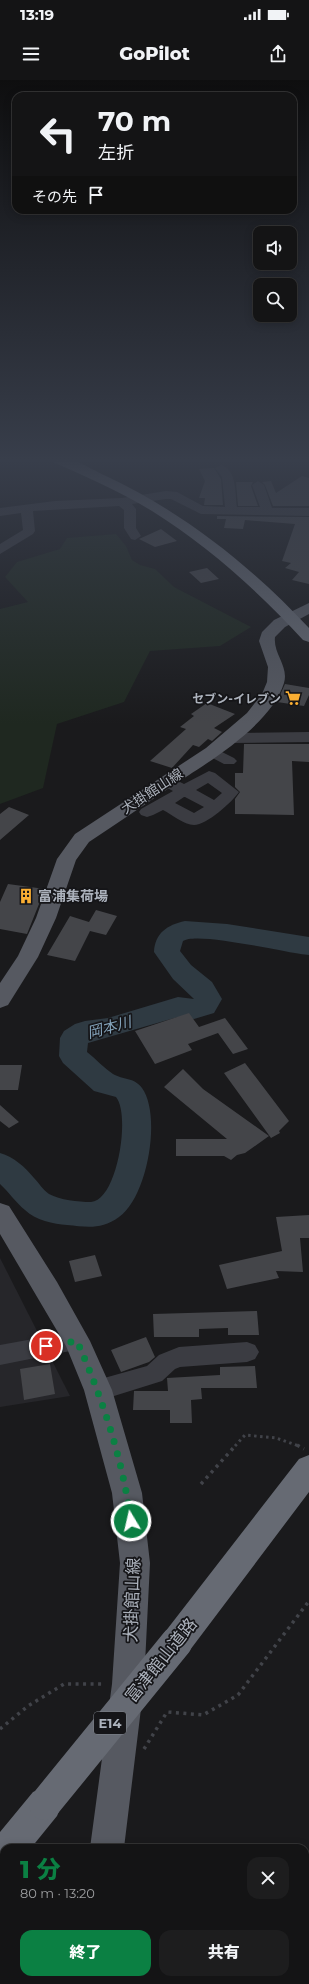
<!DOCTYPE html>
<html lang="ja">
<meta charset="utf-8">
<style>
body{margin:0;font-family:Montserrat,"Noto Sans JP",sans-serif;background:#1d1d1e;color:#f1f3f6;height:100vh;display:flex;flex-direction:column;font-size:15px;white-space:nowrap}
*{box-sizing:border-box;margin:0}
p{font-size:13px;color:#9d9ea0}
.icon{flex:none;width:22px;height:22px;fill:none;stroke:currentColor;stroke-width:2;stroke-linecap:round;stroke-linejoin:round}
.map{position:relative;flex:1;overflow:hidden}
.drawer{position:absolute;left:0px;top:1764px;width:309px;height:140px;display:flex;flex-direction:column;background:#141415;border-radius:12px 12px 0 0;box-shadow:0 2px 10px #0003,0 0 0 1px #333334}
.drawer>*{flex:none}
.guide{position:absolute;left:12px;top:12px;width:285px;height:122px;border-radius:12px;box-shadow:0 2px 10px #0003,0 0 0 1px #333334;background:#141415;color:#f1f3f6;overflow:hidden}
.buttons{position:absolute;left:253px;top:146px;display:grid;gap:8px}
.buttons a{display:grid;place-items:center;width:44px;height:44px;border-radius:8px;background:#141415;box-shadow:0 2px 10px #0003,0 0 0 1px #333334;font-size:20px}
.pin{position:absolute;display:grid;place-items:center;width:34px;height:34px;color:#fff;margin:-17px;border:2px solid #fff;border-radius:50%;box-shadow:0 1px 4px #0007}
.me{position:absolute;width:44px;margin:-22px;rotate:351deg;stroke-linejoin:round;filter:drop-shadow(0 0 3px #0008)}
.turn{display:flex;align-items:center;gap:14px;height:84px;padding:0 20px;font-size:18px}
.turn .icon{width:52px;height:52px;stroke-width:2.5}
.turn b{display:block;font-size:28px;line-height:34px}
.then{display:flex;align-items:center;height:38px;padding:0 20px;background:#0003;gap:8px;font-size:15px}
.round{display:grid;place-items:center;flex:none;width:42px;height:42px;border-radius:12px;background:#1d1d1e}
.headline{display:flex;align-items:center;justify-content:space-between;height:68px;padding:0 20px}
h1{font-size:24px;font-weight:800;line-height:30px;color:#0b8043}
.cta{display:flex;gap:8px;margin-top:auto;padding:8px 20px}
.cta a{flex:1;height:46px;border-radius:12px;background:#0b8043;color:#fff;font-size:16px;font-weight:800;line-height:46px;text-align:center}
.cta a+a{background:#1d1d1e;color:#f1f3f6}
.status{display:flex;justify-content:space-between;align-items:center;height:28px;padding:0 20px;background:#141415;direction:ltr}
.status svg{height:11px;fill:currentColor}
header{display:flex;justify-content:space-between;align-items:center;height:52px;padding:0 20px;background:#141415;font-size:18px;font-weight:800}
.map>svg:first-child{display:block}
</style>
<div class="status"><b>13:19</b><svg viewBox="0 0 49 12"><path d="M0 12V9h3v3zM5 12V6h3v6zM10 12V3h3v9zM15 12V0h3v12zM26 1h20v11H26zM47 4h2v5h-2z"/></svg></div>
<header><svg class="icon" aria-label="menu" viewBox="0 0 24 24"><path d="M4 6h16M4 12h16M4 18h16"/></svg>GoPilot<svg class="icon" aria-label="share" viewBox="0 0 24 24"><path d="M12 15V3M7 8l5-5 5 5M5 13v7h14v-7"/></svg></header>
<div class="map">
<svg width="309" height="1904" viewBox="0 0 309 1904">
<rect width="100%" height="100%" fill="#1a1a1c"/>
<!-- built -->
<path fill="#26262a" d="M0 1178 70 1316 0 1327Z"/>
<!-- green -->
<path fill="#1f2820" d="M116 454 126 466 132 480 140 485 155 489 174 507 251 547 220 566 150 571 124 622 57 644 43 708 0 724V529L28 522 5 497 17 482 60 469 67 458Z"/>
<g fill="none" stroke-linecap="round" stroke-linejoin="round">
<!-- river -->
<path fill="#2f3a42" fill-rule="evenodd" d="M185 841 227 844 309 857V875C286 873 197 851 183 861L180 871 191 885 212 902 222 919 214 933 194 939 178 937 88 963 87 972C96 979 104 988 113 994 123 1000 134 997 142 1008 162 1036 147 1118 119 1137 101 1150 87 1147 67 1145 54 1144 35 1140 25 1130 16 1123 9 1112 0 1104V1073C14 1077 25 1087 34 1098 39 1103 43 1110 49 1114 60 1120 78 1122 91 1122 117 1121 131 1035 116 1017L94 1011 63 983 59 976 60 958 64 951 75 944 85 941 108 938 178 917 194 919 173 899 154 872C155 853 167 845 185 841Z"/>
</g>
<!-- building -->
<path fill="#444549" d="M214 388 221 399 223 425H204L205 418H199L205 401 199 389Z
M302 396 309 398V426H273L265 405 262 402 271 401 276 413Z
M236 402H253L251 406 258 426H238Z
M217 436 309 437V504L292 500 299 492 285 488 291 483 282 481 295 444 245 440 243 449 224 448 226 439H217Z
M161 449 177 461 155 467 139 459Z
M207 488 219 499 201 503 189 492Z
M285 604 309 608V615L304 626 277 622Z
M207 623 235 634 214 648 222 652 212 661 208 659 199 667 193 665 172 688 150 681 186 649 180 647 194 636 191 634Z
M244 664H309V682L292 681 294 735 235 734V719L240 712 235 707V693H243Z
M9 727 29 735 0 760V734Z
M8 804 45 809 27 854 0 849V822Z
M96 830 117 836 106 855 90 851 75 881 47 875 70 836 89 842Z
M189 933 199 947 225 938 248 969 233 974 218 953 188 964 192 970 155 984 135 951Z
M245 983 289 1041 279 1051 280 1053 271 1058 224 993Z
M0 985H22L18 1010H0Z
M183 989 203 1009 269 1056 245 1073 237 1075 231 1080 224 1076H176V1059H227L164 1007Z
M0 1025 19 1042 9 1048 0 1041Z
M309 1135V1158H300L303 1192 276 1191 279 1198 227 1209 219 1185 282 1171 276 1137Z
M95 1175 102 1196 75 1202 69 1181Z
M257 1231 259 1255H228V1248L199 1249V1257H154L153 1234Z
M146 1257 155 1277 149 1282 121 1292 111 1270Z
M50 1284 55 1314 24 1320 20 1289Z
M255 1286 257 1308H201L202 1319 191 1320 192 1343H170V1330H133L134 1311H168L167 1298 220 1295V1287Z"/>
<g fill="none" stroke-linecap="round" stroke-linejoin="round">
<!-- path-far1 -->
<path stroke="#414349" stroke-width="3" stroke-dasharray="2.5 3.5" stroke-linecap="butt" d="M235 1366 245 1355 276 1358 299 1366"/>
<!-- path -->
<path stroke="#414349" stroke-width="3.5" stroke-dasharray="3 4.5" stroke-linecap="butt" d="M297 1365 304 1369
M201 1404 236 1365
M0 1649 28 1626 64 1604H105
M144 1669 167 1632 203 1635 238 1615 309 1521"/>
<!-- minor -->
<path fill="#3b3c42" fill-rule="evenodd" d="M221 385C237 389 235 414 237 427H260L252 405 258 401 264 405 272 428H309V436L201 434 171 419H166L132 424 136 429V448L141 456 135 460 131 459 124 448V430L119 426 33 431 35 451 33 454 0 474V464L23 450 21 433 0 436V428L55 421 122 418 166 411 177 412 203 426 225 427 222 397 215 388Z
M309 652V662L231 663 226 661 223 658 226 655 231 653Z
M212 667 234 678 237 681 234 684H224L207 675 204 672 207 669Z
M209 691 215 693 239 712C232 722 207 745 194 745 184 745 171 734 163 730L153 735 147 737 141 735 139 732 141 729 173 711 160 704 158 701 160 698H172L184 704ZM208 703 222 713 214 720 196 710ZM184 717H185L204 727 194 733 175 723Z
M77 1251 85 1254 89 1261 85 1268 0 1285V1265Z
M247 1262 255 1265 259 1272 255 1279 247 1282 180 1287 175 1289 162 1301 98 1321 90 1318 86 1310 90 1302 147 1286 159 1275 179 1267Z"/>
<!-- major -->
<path fill="#565961" fill-rule="evenodd" d="M309 523V534L285 547 275 557C273 574 289 586 284 603 270 647 205 684 169 708 143 726 116 744 89 762L76 780 56 838 38 877 8 925 0 928V903L18 876 36 838 57 779 75 754 206 668 247 633 262 614 267 602 268 587 259 561 262 552 274 540Z
M0 1123 9 1126 57 1202 90 1261 112 1310 142 1413 150 1483 144 1604 124 1768H90L112 1604 120 1483 112 1413 84 1310 66 1266 0 1154Z
M69 1900H105L104 1904H68Z"/>
<!-- highway -->
<path fill="#666a73" fill-rule="evenodd" d="M46 377C52 377 59 376 65 377 79 381 93 390 106 396 183 432 251 486 309 548V562L303 560C258 511 208 466 152 431 119 411 83 395 48 380Z
M309 1375V1412L187 1574 176 1579 165 1574 160 1563 165 1552 299 1379Z
M45 1707 57 1712 62 1724 57 1736 31 1768H4V1783L0 1782V1752L33 1712Z"/>
<!-- highway-bridge -->
<path stroke="#666a73" stroke-width="32" d="M45 1724 176 1563"/>
</g>
<!-- sky -->
<linearGradient id="sky" x2="0" y2="1"><stop stop-color="#0e0e0f"/><stop offset="0.59" stop-color="#383e4b"/><stop offset="1" stop-color="#383e4b" stop-opacity="0"/></linearGradient>
<rect width="309" height="644" fill="url(#sky)"/>
<g fill="none" stroke-linecap="round" stroke-linejoin="round">
<!-- route -->
<path stroke="#0b8043" stroke-width="7" stroke-dasharray="0 12.6" d="M46 1266 77 1261C103 1320 122 1377 131 1441"/>
</g>
<!-- icons -->
<defs>
<symbol id="supermarket-bare" viewBox="-9 -9 18 18"><path d="M-6-5.5h2.5l.6 2H6L4.5 2H-2.5L-4.4-4H-6ZM-1.5 3.2a1.3 1.3 0 1 0 .1 0ZM3 3.2a1.3 1.3 0 1 0 .1 0Z" fill="#fbaf33" stroke="#151518" stroke-width="2.5" paint-order="stroke"/></symbol>
<symbol id="building-bare" viewBox="-9 -9 18 18"><path d="M-4-6H4V6H1V3H-1V6H-4ZM-2.5-4.3h1.7v1.8h-1.7ZM.8-4.3h1.7v1.8H.8ZM-2.5-1h1.7V.8h-1.7ZM.8-1h1.7V.8H.8Z" fill="#fbaf33" stroke="#151518" stroke-width="2.5" paint-order="stroke"/></symbol>
</defs>
<g fill-rule="evenodd">
<use href="#supermarket-bare" x="282" y="607" width="22" height="22"/>
<use href="#building-bare" x="15" y="805" width="22" height="22"/>
</g>
<g text-anchor="middle" dominant-baseline="central" stroke-width="3.5" stroke-linejoin="round" paint-order="stroke">
<!-- far-poi labels -->
<g font-size="12" font-weight="bold" fill="#acb2bc" stroke="#151518" text-anchor="end">
<text x="281" y="618">セブン-イレブン</text>
</g>
<!-- shield labels -->
<rect fill="#151518" stroke="#7f838b" stroke-width="1" x="94" y="1632" width="32" height="22" rx="3"/>
<g font-size="13" font-weight="bold" fill="#acb2bc">
<text x="110" y="1643">E14</text>
</g>
<!-- street labels -->
<g font-size="14" fill="#acb2bc" stroke="#151518">
<text transform="translate(152 711) rotate(-33)">犬掛館山線</text>
</g>
<!-- poi labels -->
<g font-size="14" font-weight="bold" fill="#acb2bc" stroke="#151518" text-anchor="start">
<text x="38" y="816">富浦集荷場</text>
</g>
<!-- water labels -->
<g font-size="15" font-style="italic" fill="#82a1b8" stroke="#151518">
<text transform="translate(109 947) rotate(-15)">岡本川</text>
</g>
<!-- near-street labels -->
<g font-size="17" fill="#acb2bc" stroke="#151518">
<text transform="translate(132 1520) rotate(-88)">犬掛館山線</text>
<text transform="translate(161 1580) rotate(-51)">富津館山道路</text>
</g>
</g>
</svg>
<div class="buttons">
<a><svg class="icon" aria-label="sound" viewBox="0 0 24 24"><path d="M4 9h4l5-4v14l-5-4H4zM17 9q2 3 0 6"/></svg></a>
<a><svg class="icon" aria-label="search" viewBox="0 0 24 24"><circle cx="10" cy="10" r="6"/><path d="M15 15l6 6"/></svg></a>
</div>
<div class="pin" style="left:46px;top:1266px;background:#d93025"><svg class="icon" aria-label="arrive" viewBox="0 0 24 24"><path d="M6 21V4h12l-3 4 3 4H6"/></svg></div>
<svg class="me" style="left:131px;top:1441px" viewBox="-20 -20 40 40"><circle r="17" fill="#0b8043" stroke="#fff" stroke-width="3"/><path d="M0-11L8 9 0 5-8 9z" fill="#fff"/></svg>
<div class="guide">
<div class="turn"><svg class="icon" aria-label="left" viewBox="0 0 24 24"><path d="M17 20v-9H6M10 6l-5 5 5 5"/></svg><div><b>70 m</b>左折</div></div>
<div class="then">その先<svg class="icon" aria-label="arrive" viewBox="0 0 24 24"><path d="M6 21V4h12l-3 4 3 4H6"/></svg></div>
</div>
<section class="drawer">
<div class="headline"><div><h1>1 分</h1><p>80 m · 13:20</p></div><a class="round"><svg class="icon" aria-label="close" viewBox="0 0 24 24"><path d="M6 6l12 12M18 6L6 18"/></svg></a></div>
<div class="cta"><a>終了</a><a>共有</a></div>
</section>
</div>
